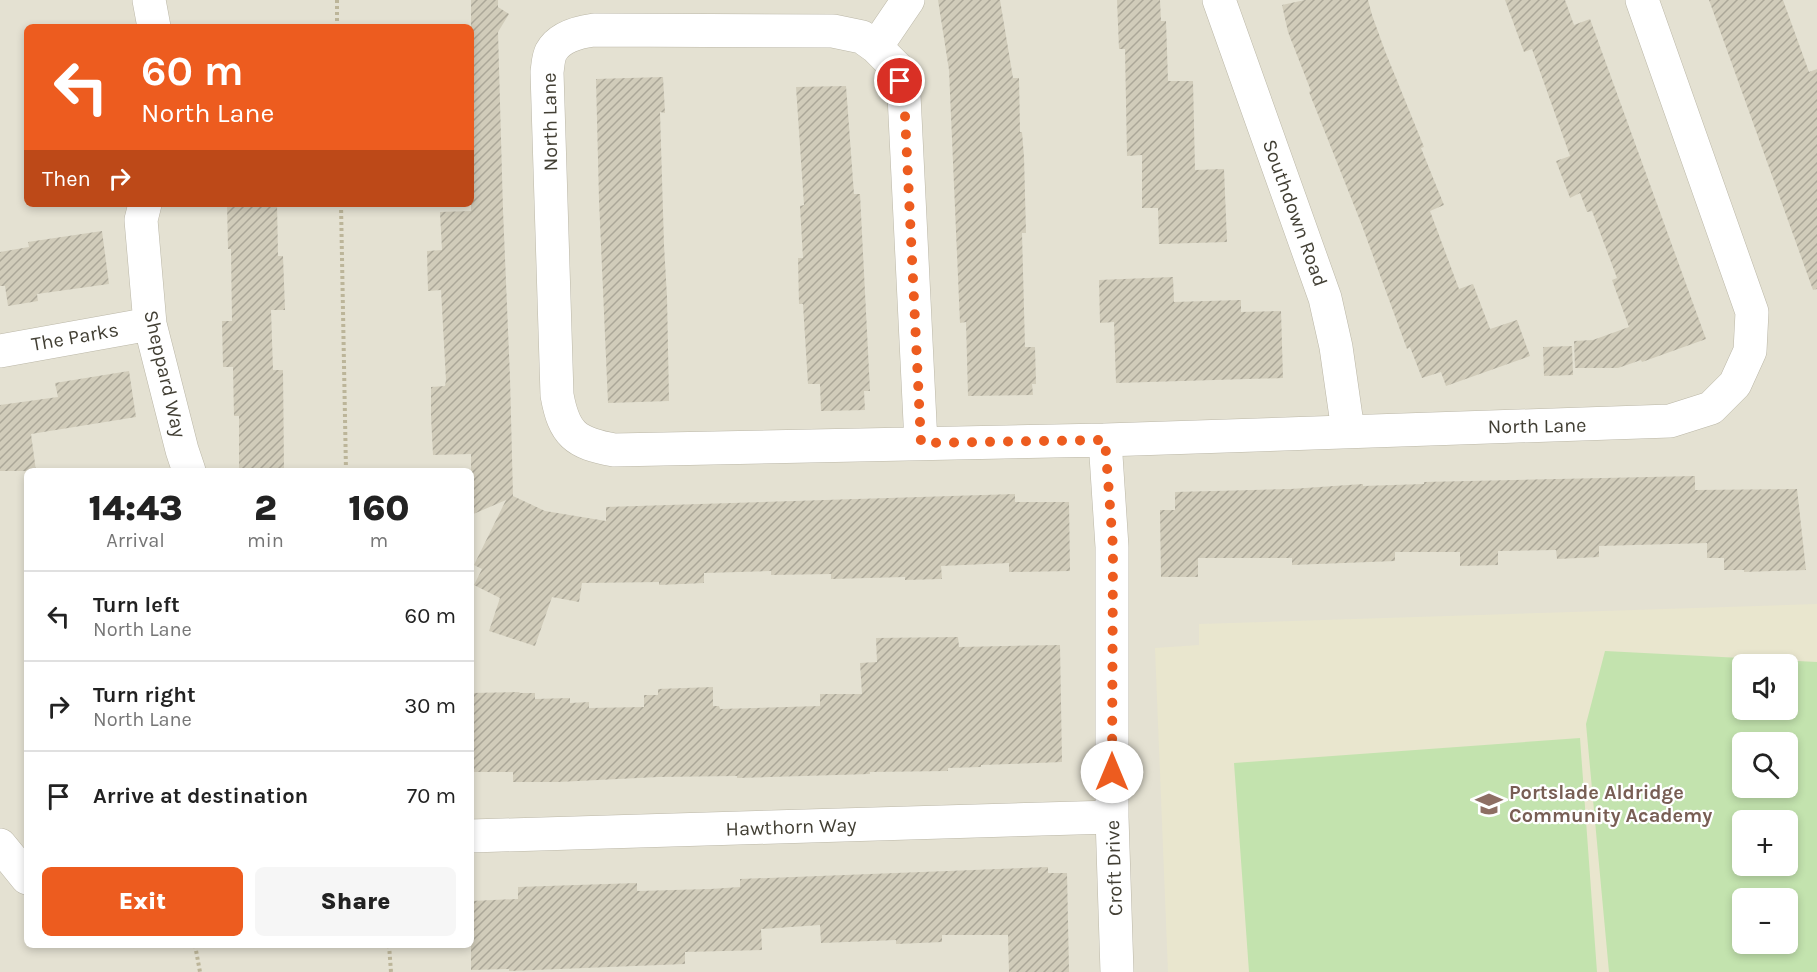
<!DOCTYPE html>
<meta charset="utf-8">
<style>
body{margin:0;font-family:Karla,sans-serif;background:#f6f6f6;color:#222;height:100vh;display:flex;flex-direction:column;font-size:22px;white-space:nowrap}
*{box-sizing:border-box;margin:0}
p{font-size:20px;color:#767676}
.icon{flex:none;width:33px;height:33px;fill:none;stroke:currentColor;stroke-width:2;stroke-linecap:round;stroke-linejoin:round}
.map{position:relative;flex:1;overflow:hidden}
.side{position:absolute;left:24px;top:468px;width:450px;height:480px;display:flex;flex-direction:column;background:#fff;border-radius:9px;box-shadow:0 3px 9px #0003}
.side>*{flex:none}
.top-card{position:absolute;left:24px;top:24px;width:450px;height:183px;border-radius:9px;box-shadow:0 3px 9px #0003;background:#ed5c1f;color:#fff;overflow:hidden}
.tools{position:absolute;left:1732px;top:654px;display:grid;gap:12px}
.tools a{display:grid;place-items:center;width:66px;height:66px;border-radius:9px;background:#fff;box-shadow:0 3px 9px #0003;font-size:30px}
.pin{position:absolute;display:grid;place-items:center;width:51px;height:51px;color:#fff;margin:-26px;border:3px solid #fff;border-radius:50%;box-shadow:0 2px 6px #0007}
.me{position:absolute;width:66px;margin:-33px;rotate:0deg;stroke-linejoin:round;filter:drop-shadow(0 0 4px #0008)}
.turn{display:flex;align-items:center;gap:21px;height:126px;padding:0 18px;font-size:27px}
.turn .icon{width:78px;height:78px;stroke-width:2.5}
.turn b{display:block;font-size:42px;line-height:51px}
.then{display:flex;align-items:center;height:57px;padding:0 18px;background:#0003;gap:12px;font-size:22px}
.eta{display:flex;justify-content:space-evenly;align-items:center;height:102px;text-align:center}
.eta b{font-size:36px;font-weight:800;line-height:42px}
.action{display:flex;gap:12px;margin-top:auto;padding:12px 18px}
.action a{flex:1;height:69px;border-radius:9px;background:#ed5c1f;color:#fff;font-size:24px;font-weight:800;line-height:69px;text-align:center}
.action a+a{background:#f6f6f6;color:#222}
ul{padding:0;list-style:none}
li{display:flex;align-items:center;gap:18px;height:90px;padding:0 18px;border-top:2px solid #e0e0e0}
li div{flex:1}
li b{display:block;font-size:22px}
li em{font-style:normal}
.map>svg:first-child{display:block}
</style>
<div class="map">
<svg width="1817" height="972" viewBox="0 0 1817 972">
<defs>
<pattern id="building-hatch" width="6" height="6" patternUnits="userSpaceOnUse" patternTransform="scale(1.5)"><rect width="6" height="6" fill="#d1ccba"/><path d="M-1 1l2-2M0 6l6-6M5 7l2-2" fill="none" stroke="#aba798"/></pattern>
</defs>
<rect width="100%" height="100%" fill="#f1efe4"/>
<!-- residential -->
<path fill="#e4e1d2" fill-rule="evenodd" d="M0 0H1817V972H0ZM27 27H471V204H27ZM27 471H471V945H27ZM1743 664H1788V710H1743ZM1743 742H1788V788H1743ZM1743 820H1788V866H1743ZM1743 898H1788V944H1743Z"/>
<!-- education -->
<path fill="#e9e6ce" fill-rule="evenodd" d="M1817 604V972H1168L1155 648 1199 645V624ZM1743 664H1788V710H1743ZM1743 742H1788V788H1743ZM1743 820H1788V866H1743ZM1743 898H1788V944H1743Z"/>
<!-- park -->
<path fill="#c3e3ae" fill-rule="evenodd" d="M1605 651 1817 662V972H1609L1586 724ZM1743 664H1788V710H1743ZM1743 742H1788V788H1743ZM1743 820H1788V866H1743ZM1743 898H1788V944H1743Z
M1580 738 1597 972H1249L1234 763Z"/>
<!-- building -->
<path fill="url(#building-hatch)" d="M471 0H498V7L509 14 498 32 503 210 510 378 513 496 545 511 606 521V507L1015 494V502H1069L1070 571 1009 572V563L941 566 942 579 905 580V577L831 579V574L771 575V571L704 573V583L659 585V582L582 583 579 602 552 597 535 646 489 631 500 598 474 585 482 569 474 565 506 500 471 515V454L433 455 431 416V387L445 386 446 380 441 290 428 291 427 251 442 250 440 212 471 211Z
M938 0H1000L1013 78H1019L1020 132H1022L1024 157 1026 233H1022L1025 347H1035L1036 384H1032L1033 395 968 396 966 322 960 323 949 70Z
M1117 0H1160L1161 21H1166L1168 81H1193L1195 170 1224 169 1227 242 1159 244 1158 208H1142V155L1127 156 1125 49H1119Z
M1305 0H1368L1372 15 1385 51 1424 147 1421 148 1444 205 1430 211 1459 289 1473 284 1490 329 1517 320 1530 356 1446 386 1441 372 1422 378 1410 347 1407 349 1361 223 1309 92 1311 91 1288 32 1282 5Z
M1505 0H1565L1574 25 1590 19 1706 339 1642 362 1641 360 1618 368H1575L1574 341 1593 340 1629 327 1612 280 1617 278 1592 211 1587 212 1580 193 1570 198 1556 161 1570 156 1532 49 1524 52Z
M1709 0H1783L1809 72 1817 69V289L1813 290Z
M663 77 665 113 660 112 664 245 667 297 669 401 608 403 599 200 596 79Z
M846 86 854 194H860L870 391H864L865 410 821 411 820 384H808L803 304H799L798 258H803L800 206 804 205 796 87Z
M227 204H277L278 256H283L285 310H271L273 370H283L284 471H239V416H234L233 367H223L222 321H232L231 249H228Z
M102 231 109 284 37 294 38 301 8 306 5 286H0V252L29 247 28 242Z
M1173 277 1174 302 1241 300V312L1281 311 1283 378 1116 383 1114 322 1100 323 1099 280Z
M1572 346 1573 375 1544 376 1543 347Z
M129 371 136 417 31 434 36 471H0V405L58 397 55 383Z
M1695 476V490L1797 489 1806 570 1744 572V570H1724V558H1707V543L1599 546V557L1557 559 1556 550 1498 551V565L1460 566V552H1395V561L1292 565V558H1198V577H1161L1160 510H1175V492L1291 489 1363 484V486L1424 484V482Z
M958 637 959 647 1060 645 1062 762 981 765V767L948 768V771L870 772V774L737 778V776L658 777 558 782H513V772H471V693L520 692 519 693H535V699L570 698V703L589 702V708L644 707V695H658V689L713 687V706H719L720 709 820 706V694H862L860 663 877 662 876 638Z
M1048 867V873H1067L1069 972H1009L1008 935H942V942L896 944V940L821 943 820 925 761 929 762 950 685 952V964L509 971V969L471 970V901L518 899V887L637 883V891L711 889 740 887V879Z"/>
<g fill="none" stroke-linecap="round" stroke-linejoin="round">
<defs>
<path id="minor" d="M149 0 154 27
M1219 0 1325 298 1336 347 1348 431
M876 47 908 0
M145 204 141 220 150 324 182 450 189 471
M0 351 150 324
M1105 440 1112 547V817L1117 972
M921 443 904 95 897 68 876 47 862 37 833 31 594 30C579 32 559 37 551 52 548 58 548 66 547 72L557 395C564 434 575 443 614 450L1105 440 1670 421 1711 408 1735 384 1750 351 1752 312 1642 0
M471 836 1112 817
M0 845 27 878"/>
</defs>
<!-- minor casing -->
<use href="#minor" stroke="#bbb7a7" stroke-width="34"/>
<!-- path -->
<path stroke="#bcb599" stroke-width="4" stroke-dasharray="3 3" stroke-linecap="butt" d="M337 0V27
M341 204 346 471
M195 945 200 972
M389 945 391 972"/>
<!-- minor -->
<use href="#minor" stroke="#fff" stroke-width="33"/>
</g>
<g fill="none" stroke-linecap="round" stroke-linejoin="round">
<!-- route -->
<path stroke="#ed5c1f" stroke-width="10" stroke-dasharray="0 18" d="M900 81 904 95 921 443 1105 440 1113 547 1112 772"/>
</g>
<!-- icons -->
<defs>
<symbol id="school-bare" viewBox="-9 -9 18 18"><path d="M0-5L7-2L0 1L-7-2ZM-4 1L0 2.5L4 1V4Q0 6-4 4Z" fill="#8d6e63" stroke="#fff" stroke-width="2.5" paint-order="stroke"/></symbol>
</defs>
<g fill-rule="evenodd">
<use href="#school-bare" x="1470" y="785" width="38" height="38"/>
</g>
<g text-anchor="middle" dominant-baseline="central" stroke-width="4.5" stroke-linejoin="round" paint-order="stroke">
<!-- street labels -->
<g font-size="20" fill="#423f34" stroke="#fff">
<text transform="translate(550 122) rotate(-91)">North Lane</text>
<text transform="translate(1295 213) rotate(70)">Southdown Road</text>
<text transform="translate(75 337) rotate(-10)">The Parks</text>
<text transform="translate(165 374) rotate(77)">Sheppard Way</text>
<text transform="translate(1537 426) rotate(-1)">North Lane</text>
<text transform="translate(791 827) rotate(-2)">Hawthorn Way</text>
<text transform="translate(1114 868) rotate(-92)">Croft Drive</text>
</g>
<!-- education labels -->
<g font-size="20" font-weight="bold" fill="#785e54" stroke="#fff" text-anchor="start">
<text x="1509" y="792">Portslade Aldridge<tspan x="1509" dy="23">Community Academy</tspan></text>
</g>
</g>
</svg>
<div class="tools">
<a><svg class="icon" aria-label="sound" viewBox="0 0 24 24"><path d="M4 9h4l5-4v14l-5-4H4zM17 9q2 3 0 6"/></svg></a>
<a><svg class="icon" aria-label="search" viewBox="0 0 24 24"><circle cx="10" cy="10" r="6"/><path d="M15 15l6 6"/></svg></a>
<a>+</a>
<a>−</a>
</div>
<div class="pin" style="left:900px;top:81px;background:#d93025"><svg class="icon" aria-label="arrive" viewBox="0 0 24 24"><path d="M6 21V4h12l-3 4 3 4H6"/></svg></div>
<svg class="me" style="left:1112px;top:772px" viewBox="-20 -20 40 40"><circle r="19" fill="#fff"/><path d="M0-13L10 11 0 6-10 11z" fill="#ed5c1f"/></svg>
<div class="top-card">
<div class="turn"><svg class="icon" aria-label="left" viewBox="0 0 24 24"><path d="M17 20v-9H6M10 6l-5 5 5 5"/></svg><div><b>60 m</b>North Lane</div></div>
<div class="then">Then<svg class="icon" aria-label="right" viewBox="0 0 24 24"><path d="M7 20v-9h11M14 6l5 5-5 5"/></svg></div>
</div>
<section class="side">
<div class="eta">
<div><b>14:43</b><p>Arrival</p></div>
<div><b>2</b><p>min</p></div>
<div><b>160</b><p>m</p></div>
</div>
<ul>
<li><svg class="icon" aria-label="left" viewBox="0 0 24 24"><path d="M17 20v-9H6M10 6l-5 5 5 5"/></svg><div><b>Turn left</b><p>North Lane</p></div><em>60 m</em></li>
<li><svg class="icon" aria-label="right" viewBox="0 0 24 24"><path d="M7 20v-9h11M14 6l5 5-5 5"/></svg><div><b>Turn right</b><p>North Lane</p></div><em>30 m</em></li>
<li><svg class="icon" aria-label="arrive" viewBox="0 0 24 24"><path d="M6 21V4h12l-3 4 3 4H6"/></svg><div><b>Arrive at destination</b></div><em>70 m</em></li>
</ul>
<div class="action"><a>Exit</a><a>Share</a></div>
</section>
</div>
